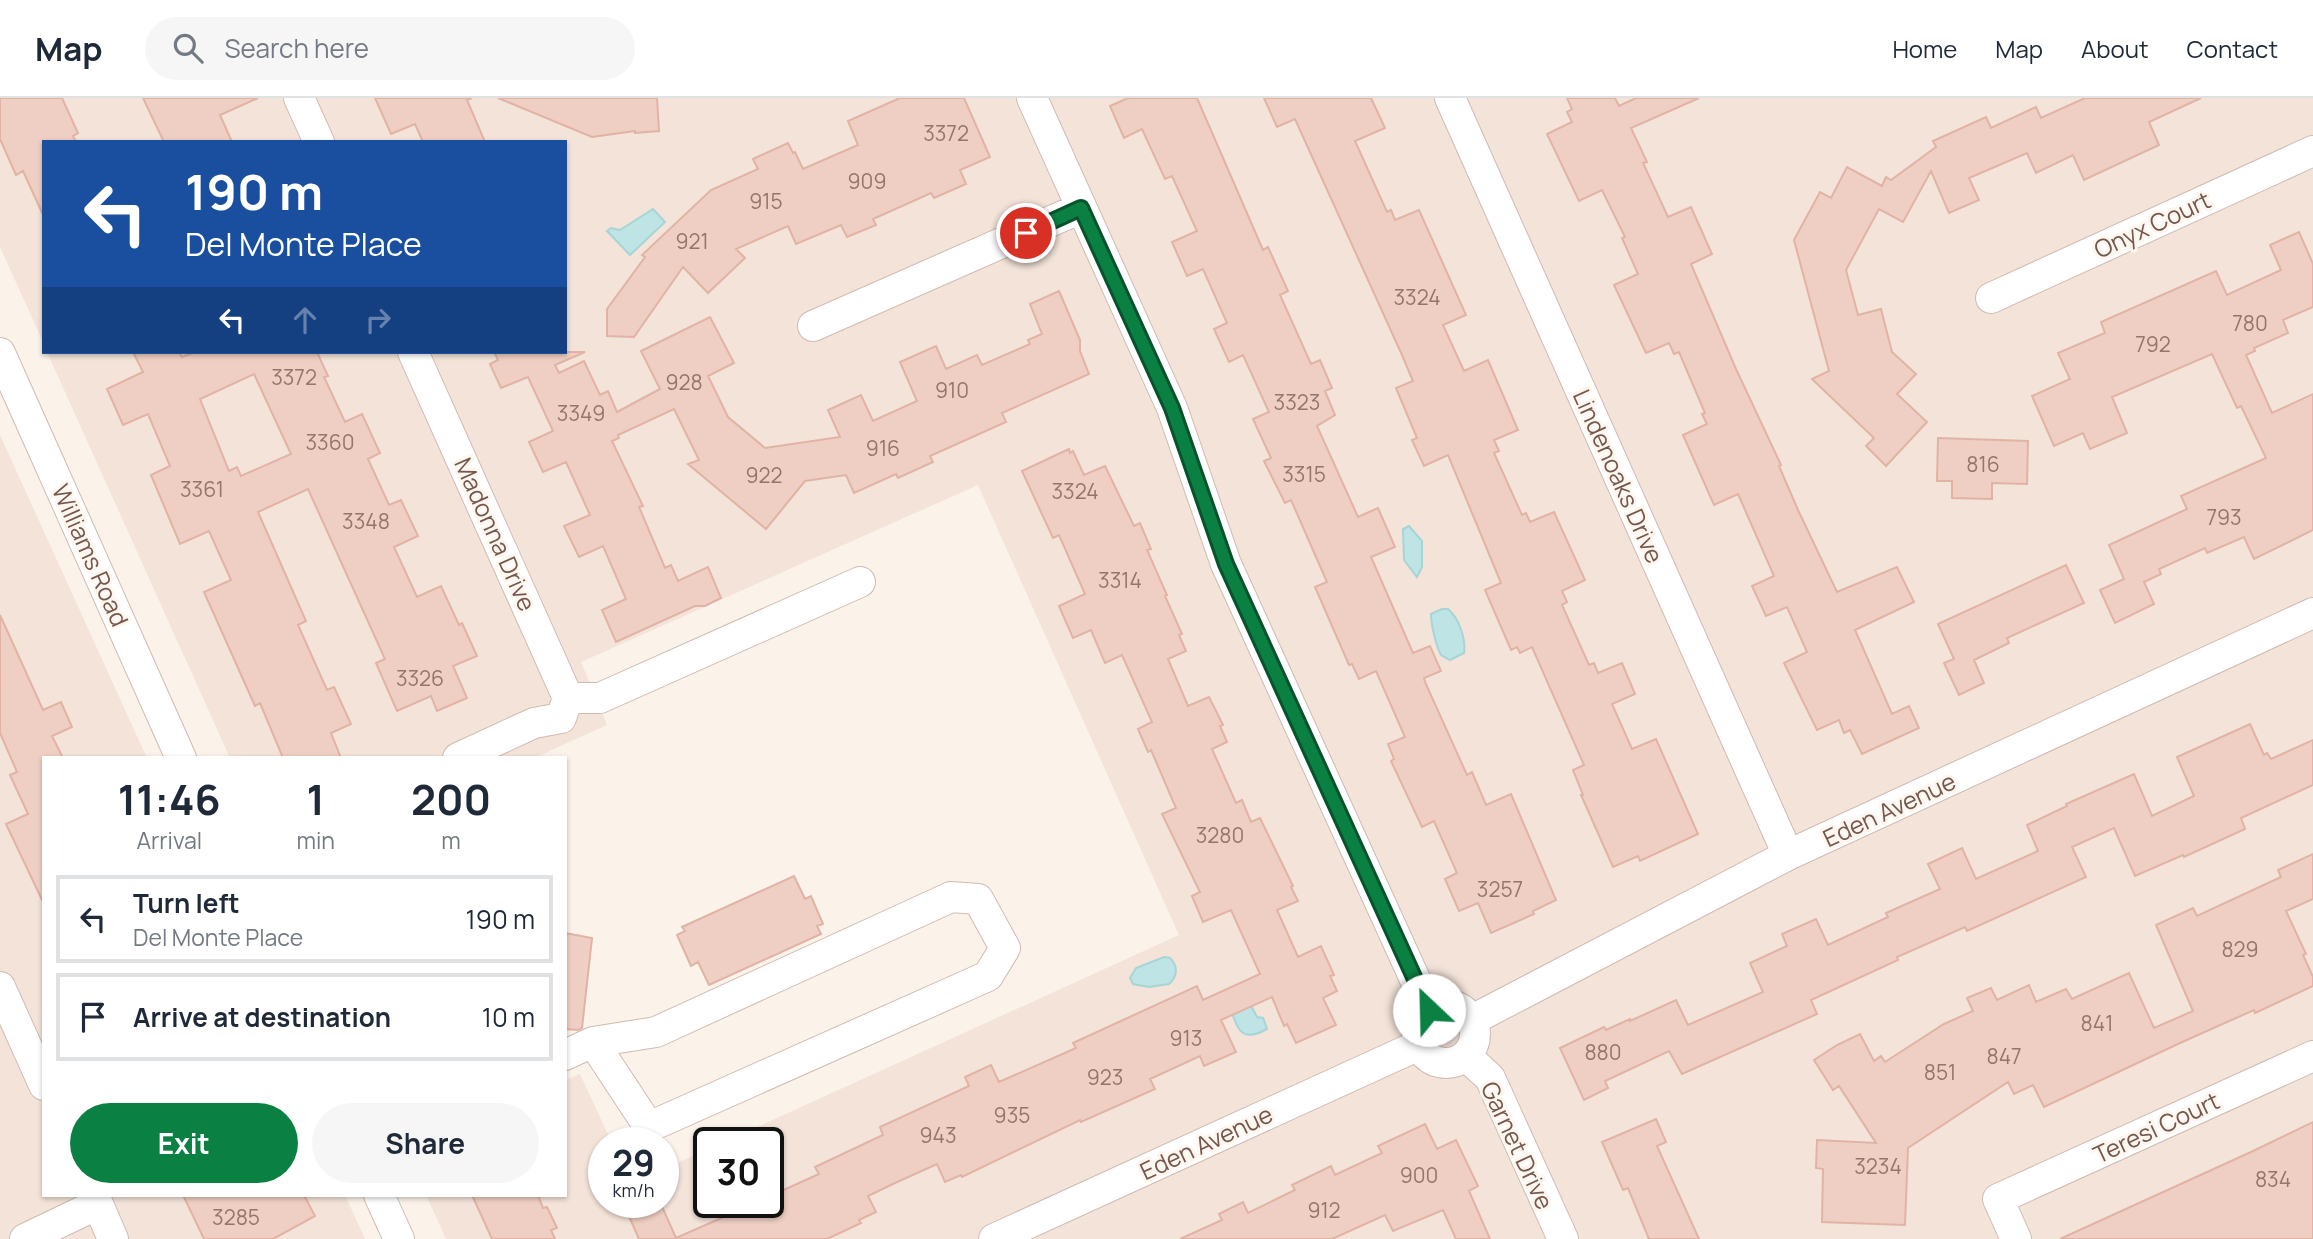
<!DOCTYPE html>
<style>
body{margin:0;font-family:Manrope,sans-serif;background:#f6f6f7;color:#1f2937;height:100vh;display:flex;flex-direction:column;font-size:26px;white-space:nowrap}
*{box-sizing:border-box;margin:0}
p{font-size:23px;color:#747a83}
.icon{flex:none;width:38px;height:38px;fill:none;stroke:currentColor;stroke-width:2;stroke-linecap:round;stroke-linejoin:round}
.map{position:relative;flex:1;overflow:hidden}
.side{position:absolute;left:42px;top:658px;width:525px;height:441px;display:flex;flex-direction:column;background:#fff;border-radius:0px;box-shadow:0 2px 5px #0004}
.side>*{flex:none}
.guide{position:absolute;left:42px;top:42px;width:525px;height:214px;border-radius:0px;box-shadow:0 2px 5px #0004;background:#1a4fa0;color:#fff;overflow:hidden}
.speed{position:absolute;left:588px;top:1029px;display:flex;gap:14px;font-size:35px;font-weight:700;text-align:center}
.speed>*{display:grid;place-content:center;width:91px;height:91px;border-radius:50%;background:#fff;box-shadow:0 2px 5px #0004;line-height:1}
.speed small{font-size:18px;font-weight:400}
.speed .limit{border:4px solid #111;border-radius:10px;background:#fff;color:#111}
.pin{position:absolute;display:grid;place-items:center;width:60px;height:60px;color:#fff;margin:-30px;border:4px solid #fff;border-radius:50%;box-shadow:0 2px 7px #0007}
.me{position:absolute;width:77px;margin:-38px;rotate:336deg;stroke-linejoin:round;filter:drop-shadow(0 0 5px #0008)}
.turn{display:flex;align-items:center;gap:24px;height:147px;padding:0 28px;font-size:32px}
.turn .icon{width:91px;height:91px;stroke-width:2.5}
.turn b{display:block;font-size:49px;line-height:60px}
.lanes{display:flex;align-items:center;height:66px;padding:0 28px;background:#0003;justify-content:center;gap:35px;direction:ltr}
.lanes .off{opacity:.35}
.eta{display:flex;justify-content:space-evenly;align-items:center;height:119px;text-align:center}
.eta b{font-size:42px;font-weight:700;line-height:49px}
.action{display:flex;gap:14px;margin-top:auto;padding:14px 28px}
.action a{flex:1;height:80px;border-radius:42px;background:#0b8043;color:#fff;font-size:28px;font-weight:700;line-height:80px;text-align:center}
.action a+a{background:#f6f6f7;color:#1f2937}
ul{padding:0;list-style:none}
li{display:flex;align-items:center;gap:21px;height:88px;margin:0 14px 10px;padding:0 14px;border:4px solid #e0e1e3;border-radius:0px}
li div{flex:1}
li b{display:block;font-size:26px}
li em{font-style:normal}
header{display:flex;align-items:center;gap:42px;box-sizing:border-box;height:98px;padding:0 35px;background:#fff;border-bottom:2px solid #e0e1e3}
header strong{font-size:33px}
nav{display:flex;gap:38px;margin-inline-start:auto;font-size:24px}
.search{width:490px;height:63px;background:#f6f6f7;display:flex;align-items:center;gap:18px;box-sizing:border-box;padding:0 24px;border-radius:38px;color:#747a83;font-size:26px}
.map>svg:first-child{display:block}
</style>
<header>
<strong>Map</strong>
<div class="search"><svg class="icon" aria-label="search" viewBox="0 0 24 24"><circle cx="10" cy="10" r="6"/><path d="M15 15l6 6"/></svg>Search here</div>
<nav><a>Home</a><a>Map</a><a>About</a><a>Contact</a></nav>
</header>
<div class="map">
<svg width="2313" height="1141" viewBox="0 0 2313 1141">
<rect width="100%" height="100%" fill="#fbf2ea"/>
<!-- residential -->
<path fill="#f3e3d9" d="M0 0H2313V1141H446L426 1097H565V982L580 976 612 1045H604V1104H663V1071L709 1051V1104H768V1045H722L1179 837 978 387 581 564 607 627 534 660H230L47 254H565V44H44V246L0 149Z
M0 337 147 660H44V1097H345L365 1141H0Z"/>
<!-- water -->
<path fill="#bfe4e5" stroke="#a6d5d6" stroke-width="2" d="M653 111 665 124 630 157 607 133 611 130 620 132Z
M1409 428 1422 443V469L1417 479 1404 462 1403 431Z
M1442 511H1448C1459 520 1466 541 1464 555L1450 562 1441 557C1436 548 1431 526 1431 516Z
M1164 859 1170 860C1178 868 1178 878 1169 886L1149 889 1133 886 1130 880 1136 870Z
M1247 900 1257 919 1263 920 1267 931C1238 947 1238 928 1228 905Z"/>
<!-- building -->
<path fill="#efcfc3" stroke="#e1b3a4" stroke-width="2" fill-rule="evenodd" d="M0 0H62L78 35 73 38 76 44H44V119L23 73 16 77 0 41Z
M143 0H258L220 17 232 44H164Z
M375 0H472L467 2 485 44H423L415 26 391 36Z
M498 0H657L659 33 635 35V33L592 39Z
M900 0H964L990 59 960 72 966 86 934 100 931 95 873 121 876 127 847 139 841 127 796 146 788 128 736 151 745 160 708 195 683 169 634 239 607 238V211L645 159 642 157 711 92 758 71 753 61 788 45 793 55 795 54 803 71 858 47 848 23Z
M1128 0H1197L1263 152 1268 149 1288 193 1280 197 1311 266 1320 262 1332 290 1325 293 1335 317 1317 328 1358 419 1378 410 1395 449 1371 459 1413 555 1430 548 1441 573 1424 580 1425 584 1467 677 1472 674 1486 707 1511 696 1556 802 1533 813 1534 816 1491 835 1478 805 1459 813 1445 781 1457 775 1434 723 1422 729 1391 663 1394 661 1388 646 1405 639 1376 573 1359 581 1352 566 1349 567 1315 489 1327 484 1291 402 1285 405 1264 363 1271 360 1253 321 1269 314 1243 257 1229 264 1214 231 1227 225 1203 171 1187 178 1172 144 1197 133 1172 78 1165 81 1142 31 1124 40 1110 8Z
M1264 0H1371L1385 30 1355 43 1387 114 1391 112 1395 122 1419 112 1466 217 1443 227 1464 273 1488 262 1518 332 1494 342 1499 353 1494 355 1522 417 1526 415 1530 424 1554 414 1585 482 1562 493 1567 504 1562 507 1589 567 1594 565 1598 575 1622 565 1635 596 1612 606 1632 651 1656 641 1698 736 1640 763 1638 758 1613 769 1581 697H1583L1573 672 1584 667 1532 549 1520 555 1517 549 1511 552 1485 492 1501 485 1448 357 1424 368 1412 342 1417 340 1396 290 1413 283 1402 257 1295 21 1277 29Z
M1567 0H1615L1619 8 1636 0H1699L1631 30 1647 64 1643 65 1668 119 1691 109 1712 156 1691 166 1736 271 1781 367 1779 368 1798 412 1837 494 1897 469 1914 504 1855 532 1892 616 1909 608 1919 630 1862 656 1850 632 1844 635 1839 622 1817 632 1784 565 1807 554 1787 509 1766 518 1752 488 1774 478 1738 396 1714 407 1683 337 1707 326 1702 316 1705 315 1679 254 1674 256 1669 245 1646 255 1614 187 1638 176 1622 140 1625 139 1602 92 1579 103 1547 36 1572 24 1567 14 1572 11Z
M2085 0H2201L2149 24 2159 47 2084 82 2073 57 2036 75 2027 55 1969 80 1979 102 1949 115 1931 73 1903 124 1879 111 1846 172 1858 217 1881 211 1892 254 1916 276 1897 296 1927 324 1886 368 1866 348 1874 340 1812 281 1829 273 1794 142 1820 94 1831 100 1847 69 1882 88 1886 79 1891 82 1936 49 1933 43 1986 19 1991 30 2036 9 2041 20Z
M2299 134 2313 166V209L2283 222 2288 235 2254 250 2255 253 2246 257 2272 315 2313 296V432L2254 461 2244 439 2207 455 2205 450 2159 471 2161 476 2144 484 2154 506 2115 525 2100 492 2124 481 2109 447 2187 411 2181 398 2266 360 2241 308 2237 310 2212 256 2112 299 2127 335 2090 351 2083 335 2054 348 2032 298 2070 281 2058 255 2105 235 2101 224 2216 173 2227 197 2281 172 2270 147Z
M1059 193 1080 242V253L1089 276 1002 315 1006 324 930 358 933 364 898 380 896 376 854 395 846 377 805 383 766 431 688 366 699 362 674 311 618 337 619 340 612 343 643 408 639 409 665 470 671 467 678 483 708 469 721 500 705 508H695L616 544 602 512 626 501 603 448 579 459 564 428 590 417 566 364 543 374 529 344 553 333 528 279 501 290 490 266 498 262 494 254H585L555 267 559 275 584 263 600 297 608 293 617 314 660 291 641 253 710 219 734 265 708 278 728 319 765 350 840 339 828 312 861 297 873 323 917 303 900 264 936 248 946 271 977 257 982 267 1030 246 1028 242 1042 236 1030 206Z
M133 254H179L182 259 195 254H317L328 278 324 279 345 324 362 316 380 355 368 361 389 407 401 402 418 438 394 449 417 499 441 488 459 527 462 525 477 558 453 568 467 600 437 613 431 598 397 613 376 565 385 561 308 391 258 414 306 523 298 527 327 592 334 589 351 626 331 635 341 660H283L260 605 255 608 204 494 231 482 209 433 180 446 151 377 170 368 148 316 123 327 107 291 143 274ZM254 276 291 356 241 378 237 369 229 373 200 301Z
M1938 340 2028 343 2027 386 1992 385V401L1952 400V383H1937Z
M1069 351 1070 355 1073 353 1084 377 1105 368 1134 428 1140 425 1151 451 1147 452 1167 497 1165 498 1182 536 1179 537 1186 553 1168 561 1188 608 1209 599 1223 627 1220 628 1227 644 1212 651 1236 705 1242 702 1251 724 1260 720 1293 788 1291 789 1298 803 1277 812 1298 859 1321 848 1334 877 1330 878 1337 893 1323 900 1336 927 1296 945 1287 926 1284 928 1272 899 1221 922 1236 954 1204 968 1200 958 1150 981 1155 991 1081 1024 1080 1022 962 1079 961 1077 945 1084 937 1066 895 1085 868 1098 876 1114 859 1122 861 1125 827 1141H639L628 1116 655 1104H660L676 1140 733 1115 728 1104H768V1099L819 1076 815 1069 883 1037 880 1029 969 988 965 979 991 967 999 984 1076 950 1073 945 1197 888 1203 902 1260 876 1231 812 1203 824 1192 798 1200 794 1162 716 1176 710 1151 652 1148 654 1138 631 1152 624 1122 557 1105 565 1091 532 1073 540 1059 508 1085 496 1059 437 1053 440 1022 373Z
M2066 467 2084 505 2007 540 2009 545 1974 562 1984 585 1959 597 1944 565 1954 561 1938 526Z
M0 517 43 612 61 604 72 629 52 638 63 660H44V806L6 726 28 716 10 677 17 674 0 635Z
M2250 626 2264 657 2267 655 2271 661 2313 642V687L2241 720 2245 731 2184 759 2183 757 2135 778 2114 730 2072 749 2086 779 1967 833 1965 829 1897 859 1898 862 1811 902 1817 916 1682 976 1669 953 1605 983 1608 990 1584 1002 1560 950 1604 929 1606 932 1630 921V923L1676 902 1688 927 1763 894 1750 865 1787 848 1782 836 1816 821 1828 847 1888 819 1886 815 1940 791 1928 766 1962 750 1976 781 2038 753 2027 727 2067 708 2066 706 2134 676 2152 718 2194 698 2177 659Z
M2313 756V801L2286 813 2306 856 2303 857 2313 879V888L2255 915 2254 912 2180 945 2044 1009 2033 987 2014 996 2008 984 1908 1050 1905 1127 1822 1124 1823 1071 1816 1070 1817 1042 1876 1045 1839 988 1833 992 1814 962 1837 947 1860 936 1874 963 1881 958 1885 964 1944 926 1973 913 1967 900 1991 890 1997 902 2029 887 2036 904 2066 891 2072 901 2129 875 2154 930 2193 913 2156 827 2193 810 2197 818 2281 779 2278 772Z
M794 778 805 801 811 798 823 826 817 828 821 836 709 887 698 864 691 868 677 837 685 833 682 829Z
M565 835 592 840 582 930 578 932 565 931Z
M1656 1021 1666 1044 1657 1048 1699 1141H1649L1628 1090 1623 1092 1602 1044Z
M2313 1024V1141H2060L2251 1054Z
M1425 1026 1437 1051 1456 1042 1478 1088 1469 1093 1490 1141H1456L1443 1112 1393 1133 1385 1117 1332 1141H1180L1222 1122 1219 1116 1243 1104 1248 1115 1295 1092 1292 1087 1331 1068 1335 1077 1382 1055 1378 1048Z
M183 1097H304L315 1118 273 1141H204Z
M472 1097H538L543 1110 547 1109 557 1130 551 1132 555 1141H492Z"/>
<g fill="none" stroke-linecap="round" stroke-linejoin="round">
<defs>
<path id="minor" d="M299 0 319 44
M1032 0 1172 310 1226 466 1429 912
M1450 0 1788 757
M1991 200 2313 53
M813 228 1081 110
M413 254 568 600 561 620 534 625 458 660
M0 255 181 660
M568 600H600L860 484
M0 889 44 987
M1417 936a29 29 0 1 1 58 0a29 29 0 1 1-58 0Z
M1472 922 1788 757 2313 515
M565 957 593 944 656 934 951 799 978 801 1005 850 988 878 649 1029 593 944
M1466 958 1490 980 1563 1141
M94 1097 113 1141
M379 1097 399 1141
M25 1141 98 1106
M994 1141 1419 947
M2016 1141 1998 1101 2313 958"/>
</defs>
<!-- minor casing -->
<use href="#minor" stroke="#cfbbb2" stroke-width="32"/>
<!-- minor -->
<use href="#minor" stroke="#fff" stroke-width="30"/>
</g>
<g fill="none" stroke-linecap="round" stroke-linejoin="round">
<defs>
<path id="route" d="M1026 135 1081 110 1172 310 1226 466 1429 912"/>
</defs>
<!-- route casing -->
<use href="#route" stroke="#07532c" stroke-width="18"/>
<!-- route -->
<use href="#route" stroke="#0b8043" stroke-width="12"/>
</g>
<g text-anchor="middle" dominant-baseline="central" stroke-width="6" stroke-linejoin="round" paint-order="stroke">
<!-- number labels -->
<g font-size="21" fill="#94756b">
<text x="946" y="35">3372</text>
<text x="867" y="83">909</text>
<text x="766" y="103">915</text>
<text x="692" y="143">921</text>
<text x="1417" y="199">3324</text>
<text x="2250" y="225">780</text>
<text x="2153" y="246">792</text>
<text x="294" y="279">3372</text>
<text x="684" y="284">928</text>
<text x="952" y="292">910</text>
<text x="1297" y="304">3323</text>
<text x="581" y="315">3349</text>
<text x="330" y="344">3360</text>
<text x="883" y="350">916</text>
<text x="1983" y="366">816</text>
<text x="1304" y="376">3315</text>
<text x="764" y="377">922</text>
<text x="202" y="391">3361</text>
<text x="1075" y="393">3324</text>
<text x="2224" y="419">793</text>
<text x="366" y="423">3348</text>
<text x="1120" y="482">3314</text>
<text x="420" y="580">3326</text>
<text x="1220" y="737">3280</text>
<text x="1500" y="791">3257</text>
<text x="2240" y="851">829</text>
<text x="2097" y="925">841</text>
<text x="1186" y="940">913</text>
<text x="1603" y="954">880</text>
<text x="2004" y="958">847</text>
<text x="1940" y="974">851</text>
<text x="1105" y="979">923</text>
<text x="1012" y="1017">935</text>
<text x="938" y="1037">943</text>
<text x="1878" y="1068">3234</text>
<text x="1419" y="1077">900</text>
<text x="2273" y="1081">834</text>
<text x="1324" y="1112">912</text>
<text x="236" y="1119">3285</text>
</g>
<!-- street labels -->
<g font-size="24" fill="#75574e" stroke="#fef7f0">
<text transform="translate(2152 126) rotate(-25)">Onyx Court</text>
<text transform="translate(1619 378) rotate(66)">Lindenoaks Drive</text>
<text transform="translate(496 436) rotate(66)">Madonna Drive</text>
<text transform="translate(91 457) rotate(66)">Williams Road</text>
<text transform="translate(1889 711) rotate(-25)">Eden Avenue</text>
<text transform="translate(2156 1029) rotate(-25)">Teresi Court</text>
<text transform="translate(1206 1044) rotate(-25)">Eden Avenue</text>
<text transform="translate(1518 1047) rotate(65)">Garnet Drive</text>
</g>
</g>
</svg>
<div class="speed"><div>29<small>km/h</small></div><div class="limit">30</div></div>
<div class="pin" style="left:1026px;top:135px;background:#d93025"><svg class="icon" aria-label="arrive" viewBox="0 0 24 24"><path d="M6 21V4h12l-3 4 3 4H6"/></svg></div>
<svg class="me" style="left:1429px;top:912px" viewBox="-20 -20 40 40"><circle r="19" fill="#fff"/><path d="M0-13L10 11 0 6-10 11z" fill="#0b8043"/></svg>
<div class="guide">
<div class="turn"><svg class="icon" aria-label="left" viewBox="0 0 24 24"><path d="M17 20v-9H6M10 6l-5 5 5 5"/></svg><div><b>190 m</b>Del Monte Place</div></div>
<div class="lanes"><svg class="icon" aria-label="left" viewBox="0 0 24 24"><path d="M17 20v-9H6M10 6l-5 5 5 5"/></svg><svg class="icon off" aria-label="ahead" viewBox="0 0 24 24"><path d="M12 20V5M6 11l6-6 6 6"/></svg><svg class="icon off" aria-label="right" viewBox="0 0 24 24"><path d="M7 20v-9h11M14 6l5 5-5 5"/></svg></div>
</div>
<section class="side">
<div class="eta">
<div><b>11:46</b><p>Arrival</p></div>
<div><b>1</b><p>min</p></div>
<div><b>200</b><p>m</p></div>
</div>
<ul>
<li><svg class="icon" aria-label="left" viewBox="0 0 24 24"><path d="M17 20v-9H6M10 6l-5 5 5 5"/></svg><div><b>Turn left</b><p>Del Monte Place</p></div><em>190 m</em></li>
<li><svg class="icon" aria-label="arrive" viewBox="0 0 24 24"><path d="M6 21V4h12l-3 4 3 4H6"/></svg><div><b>Arrive at destination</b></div><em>10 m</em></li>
</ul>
<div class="action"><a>Exit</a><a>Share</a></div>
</section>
</div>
